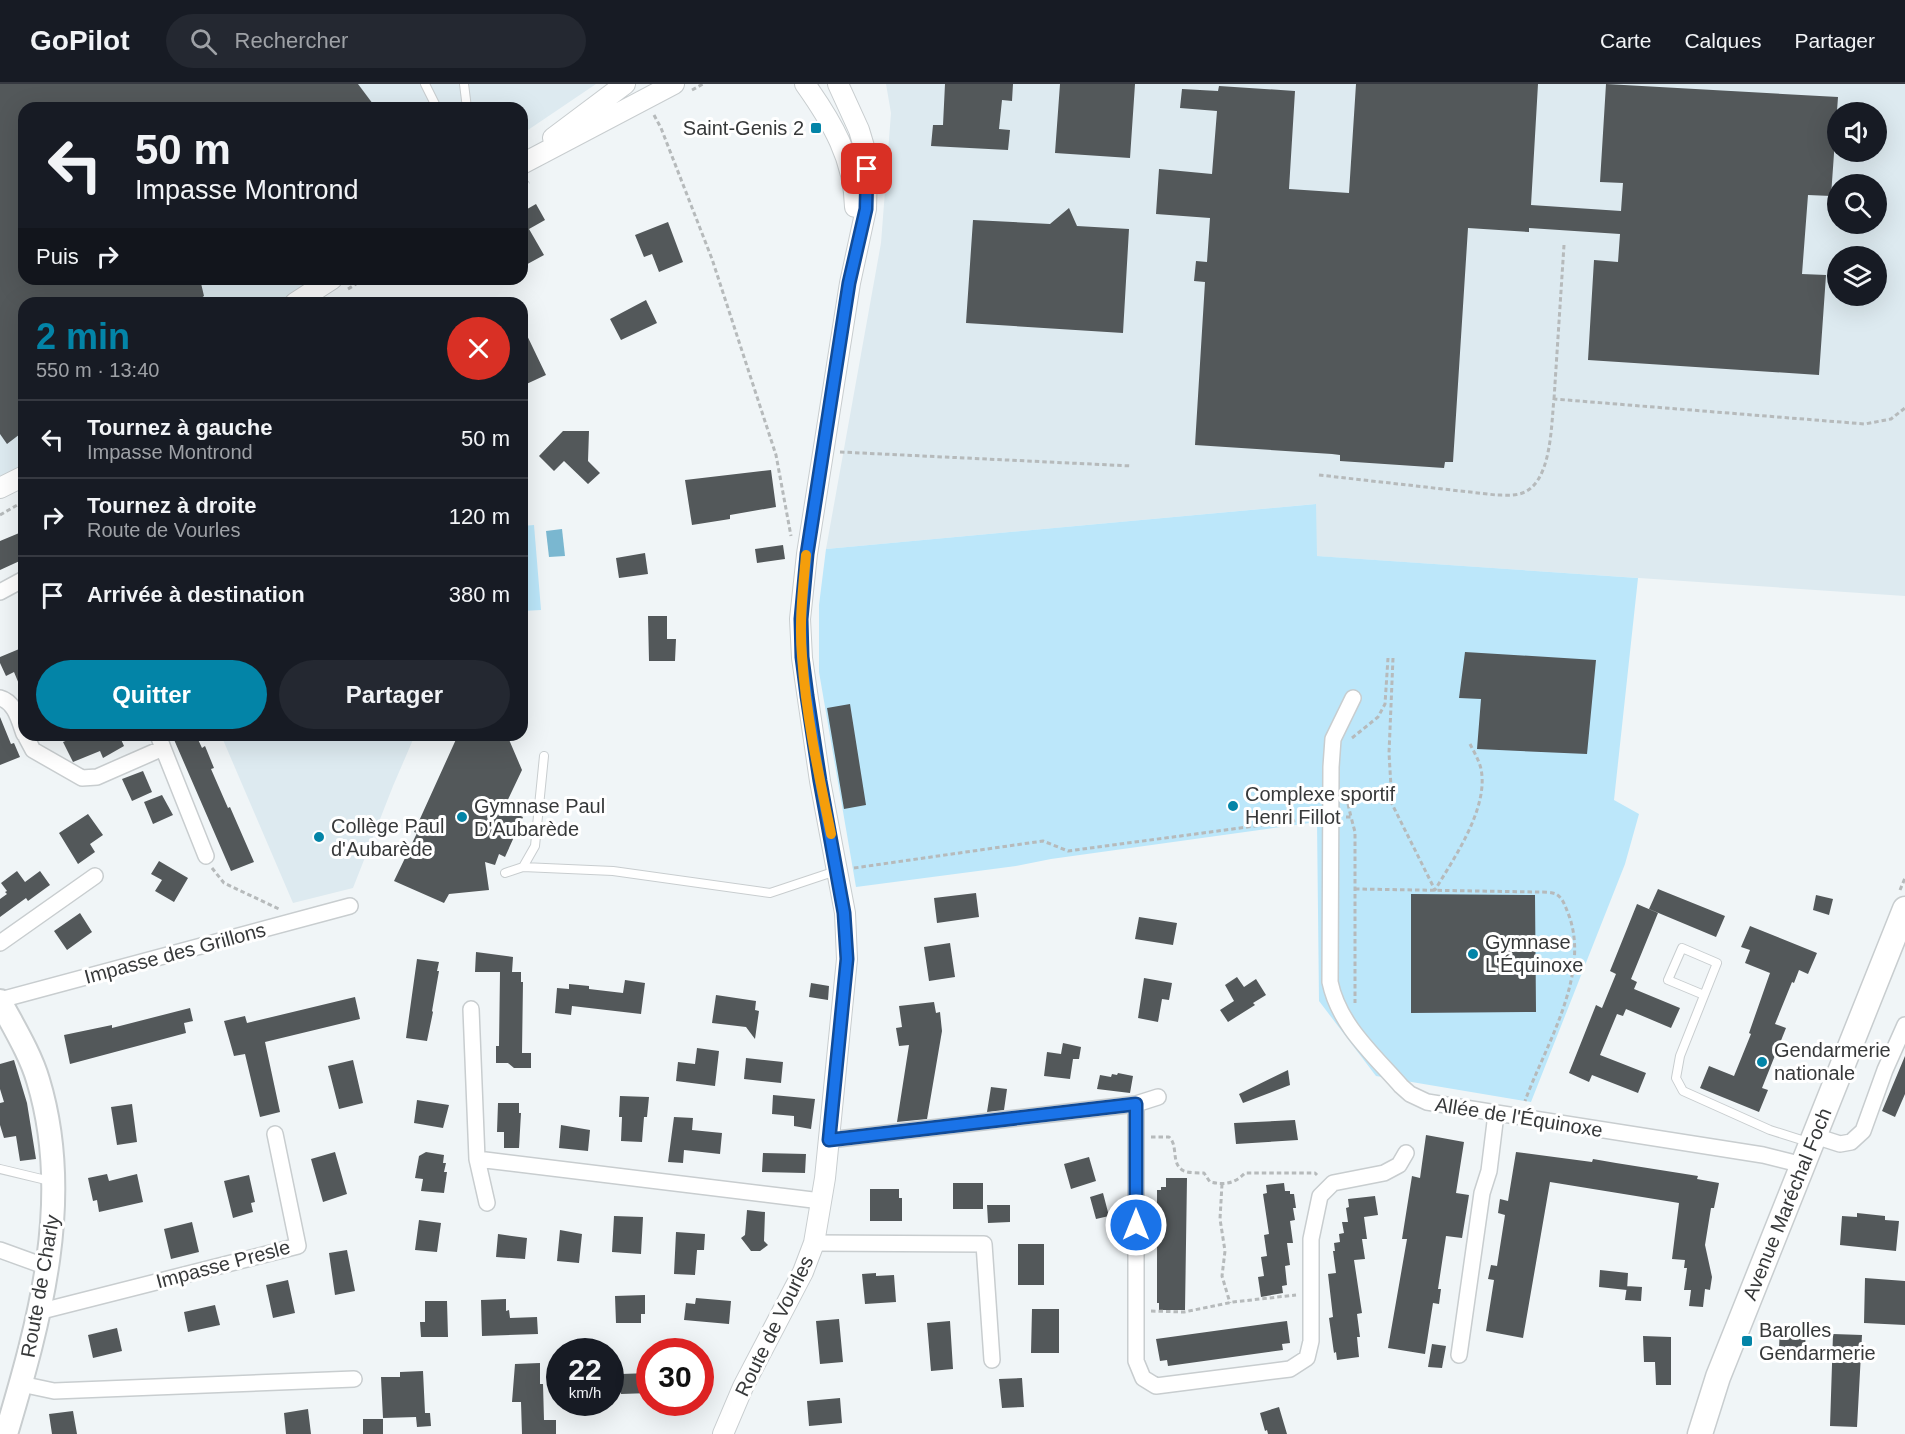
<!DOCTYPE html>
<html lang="fr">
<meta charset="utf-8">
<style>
body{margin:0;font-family:Helvetica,sans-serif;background:#242831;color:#f1f3f6;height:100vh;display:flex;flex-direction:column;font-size:22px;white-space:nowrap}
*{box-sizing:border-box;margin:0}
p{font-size:20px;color:#9ea1a6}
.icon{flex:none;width:33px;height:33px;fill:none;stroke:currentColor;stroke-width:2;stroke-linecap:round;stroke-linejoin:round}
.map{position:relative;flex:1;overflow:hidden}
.panel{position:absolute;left:18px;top:213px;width:510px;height:444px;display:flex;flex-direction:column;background:#171b24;border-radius:18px;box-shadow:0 6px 24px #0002}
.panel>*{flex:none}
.top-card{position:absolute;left:18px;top:18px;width:510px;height:183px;border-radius:18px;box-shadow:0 6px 24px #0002;background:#171b24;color:#f1f3f6;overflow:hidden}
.controls{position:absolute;left:1827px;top:18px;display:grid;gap:12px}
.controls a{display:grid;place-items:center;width:60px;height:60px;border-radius:50%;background:#171b24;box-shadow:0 6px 24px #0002;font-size:30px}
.speed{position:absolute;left:546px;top:1254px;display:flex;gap:12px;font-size:30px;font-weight:700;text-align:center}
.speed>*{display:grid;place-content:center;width:78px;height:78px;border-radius:50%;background:#171b24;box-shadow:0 6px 24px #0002;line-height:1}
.speed small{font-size:15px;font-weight:400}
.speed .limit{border:9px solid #d22;background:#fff;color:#111}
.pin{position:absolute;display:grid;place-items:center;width:51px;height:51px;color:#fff;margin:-26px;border-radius:12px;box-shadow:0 3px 9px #0006}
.me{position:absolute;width:66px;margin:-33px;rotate:0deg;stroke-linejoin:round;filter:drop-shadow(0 0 4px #0008)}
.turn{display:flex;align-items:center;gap:21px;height:126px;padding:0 18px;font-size:27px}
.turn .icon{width:78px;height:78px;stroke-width:2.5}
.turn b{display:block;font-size:42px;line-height:51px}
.then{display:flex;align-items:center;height:57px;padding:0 18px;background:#0003;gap:12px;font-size:22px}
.round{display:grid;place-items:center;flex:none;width:63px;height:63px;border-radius:32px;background:#242831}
.summary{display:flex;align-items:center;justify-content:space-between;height:102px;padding:0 18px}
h1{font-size:36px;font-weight:700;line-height:45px;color:#0384a7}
.button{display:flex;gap:12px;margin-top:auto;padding:12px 18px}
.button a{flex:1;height:69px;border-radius:36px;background:#0384a7;color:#fff;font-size:24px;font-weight:700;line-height:69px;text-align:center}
.button a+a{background:#242831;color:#f1f3f6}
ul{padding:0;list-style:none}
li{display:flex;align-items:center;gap:18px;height:78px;padding:0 18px;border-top:2px solid #363941}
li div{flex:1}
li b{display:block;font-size:22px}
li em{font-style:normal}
header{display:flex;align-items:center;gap:36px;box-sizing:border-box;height:84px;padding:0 30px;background:#171b24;border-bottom:2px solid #363941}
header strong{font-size:28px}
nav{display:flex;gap:33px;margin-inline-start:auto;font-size:21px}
.search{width:420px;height:54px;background:#242831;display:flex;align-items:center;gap:15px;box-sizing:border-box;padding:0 21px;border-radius:33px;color:#9ea1a6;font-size:22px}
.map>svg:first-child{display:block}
</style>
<header>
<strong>GoPilot</strong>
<div class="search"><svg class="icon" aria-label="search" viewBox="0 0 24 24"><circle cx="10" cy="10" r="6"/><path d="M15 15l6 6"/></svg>Rechercher</div>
<nav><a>Carte</a><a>Calques</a><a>Partager</a></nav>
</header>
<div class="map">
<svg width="1905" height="1350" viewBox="0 0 1905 1350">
<rect width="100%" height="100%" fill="#f0f5f7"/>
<!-- built -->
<path fill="#ddeaf0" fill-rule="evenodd" d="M0 0H596L522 50V24H24V195H317L279 219H24V383L0 393Z
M886 0H1905V512L1316 472 1315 420 826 465 881 159 891 29ZM1838 28H1876V68H1838ZM1838 100H1876V140H1838ZM1838 172H1876V212H1838Z
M221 651H415L393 702 353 804 293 819Z"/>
<!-- green -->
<path fill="#bce7fa" d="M1316 420 1317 472 1638 494 1614 716 1639 730 1625 780 1531 1018 1376 992 1319 917 1317 738 1051 775 1016 782 856 803 819 588V521L826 465Z
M534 441 541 526 522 527V442Z"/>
<!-- water -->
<path fill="#7ab7d0" d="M562 445 565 472 549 473 546 447Z"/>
<!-- building -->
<path fill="#53585a" d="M0 0H358L376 24H24V195H200L204 212 194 219H24V347L7 360 0 350Z
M945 0H1013L1012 17 1002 16 999 45 1010 46 1008 66 931 62 933 41H943Z
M1060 0H1135L1130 74 1055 69Z
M1356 0H1538L1531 121 1621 127 1623 99 1600 98 1606 0 1838 13 1831 112 1808 111 1802 190 1826 191 1819 291 1588 276 1594 176 1618 178 1620 150 1529 144V148L1468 144 1453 378H1445L1444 384 1340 377V371L1332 370 1195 361 1205 198 1194 197 1196 177 1207 178 1210 134 1156 130 1159 85 1212 90 1217 27 1180 24 1182 5 1218 7 1219 2 1295 7 1289 105 1349 109Z
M536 120 545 136 529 145 544 171 522 183V128Z
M1069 124 1077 142 1129 145 1123 249 966 239 973 136 1050 140Z
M668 138 683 178 659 188 652 170 644 173 635 151Z
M646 216 657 239 621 256 610 235Z
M522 241 546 291 522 302Z
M563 347H589L588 377 600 389 588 400 564 377 554 387 539 372Z
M771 386 776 423 730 431V435L692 441 685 396Z
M24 447V475L0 486V457Z
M783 461 785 475 757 479 755 465Z
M645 469 648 490 619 494 616 474Z
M648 532H667V555H676L675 577H649Z
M24 563V612L14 588 6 592 0 579V573Z
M1465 568 1596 576 1587 670 1477 665 1481 615 1459 614Z
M850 620 866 721 844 725 827 624Z
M0 633 11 660 14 659 20 673 0 681Z
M80 651H85L88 656 100 651H119L124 662 103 674 100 667 73 678 63 658Z
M172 651H196L202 664 205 662 214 684 211 685 228 724 230 723 254 778 231 787Z
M458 651H507L522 686 504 724 523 733 505 773 499 770 495 781 485 778 489 806 449 810 444 819 394 797 417 749 414 748Z
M143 687 152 708 132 717 122 695Z
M162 711 173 731 153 740 144 718Z
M88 730 103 751 90 760 95 768 78 780 59 749Z
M159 777 188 794 174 818 155 807 162 796 151 790Z
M17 787 25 798 40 787 50 801 28 817 26 814 0 833V815L7 810 5 808 7 807 1 799Z
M1658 805 1725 832 1716 853 1649 825Z
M976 809 979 833 937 839 934 814Z
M1411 810 1535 811 1536 928 1411 929Z
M1816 811 1833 815 1829 831 1813 826Z
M1637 820 1658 829 1631 895 1637 898 1634 905 1680 924 1671 944 1626 925 1623 932 1617 930 1600 971 1646 989 1638 1009 1592 991 1589 998 1569 989 1596 921 1602 924 1616 890 1610 887Z
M80 829 92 848 67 866 54 847Z
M1139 833 1177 839 1173 861 1135 855Z
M1750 842 1817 869 1808 890 1799 886 1794 899 1792 898 1775 940 1786 944 1762 1004 1768 1006 1759 1028 1700 1004 1709 982 1734 992 1751 950 1749 949 1770 889 1745 879 1750 866 1741 863Z
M950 859 955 893 929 897 924 863Z
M476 868 513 873 512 888H521V898H523L522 969H531V984H514L508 979H496V962H499L500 888H475Z
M417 875 439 878 437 887H439L432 927 433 928 427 957 406 954Z
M1237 893 1244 903 1256 895 1266 911 1253 919 1255 921 1228 938 1220 926 1234 917 1225 901Z
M1144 894 1172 899 1169 916 1162 915 1158 938 1138 934Z
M625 896 645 899 641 930 572 922 571 931 555 929 557 904 569 905V900L589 902V905L623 909Z
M811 899 829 902 828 916 809 913Z
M716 911 756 917 755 926 759 927 755 955 746 943 712 939Z
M355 913 360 935 265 958 280 1028 260 1033 245 970 234 972 224 937 245 932 247 939Z
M934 918 936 929 940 928 942 947 927 1035 897 1038 909 961 899 962 896 944 902 943 899 922Z
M190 924 193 937 184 939 186 949 70 980 64 951 112 941V944Z
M1063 959 1081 963 1079 975H1073L1070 995 1044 992 1047 968 1061 970Z
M697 964 719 967 715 1002 676 997 678 978 695 980Z
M1905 972V1010L1895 1033 1882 1027Z
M746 974 783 978 781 999 744 995Z
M14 976 27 1019 36 1075 20 1077 16 1052 4 1054 0 1041V1019L4 1018 0 1005V980Z
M353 976 363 1019 339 1025 328 982Z
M1288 986 1290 1001 1243 1019 1239 1010Z
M1118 989 1133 992 1130 1009 1097 1005 1100 991 1111 993 1112 990 1117 991Z
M991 1003 1007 1005 1004 1026 987 1028Z
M773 1011 815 1015 811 1045 794 1042V1032L772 1030Z
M620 1012 649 1013 647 1033H644L642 1058 621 1057 622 1033H619Z
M417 1016 449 1021 443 1044 414 1039Z
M498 1019H519V1029H521L519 1064H504V1048H497Z
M132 1020 137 1058 117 1061 111 1023Z
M674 1033 693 1034 692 1046 722 1049 720 1070 684 1066 683 1079 668 1078Z
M1295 1036 1298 1056 1236 1060 1234 1039Z
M561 1041 590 1046 588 1067 559 1064Z
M1426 1051 1464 1058 1456 1109 1469 1111 1462 1154 1446 1152 1438 1205H1441L1439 1220 1433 1219 1425 1270 1388 1264 1407 1155H1402L1412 1092 1420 1094Z
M335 1068 347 1110 323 1118 311 1075Z
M426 1068 444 1071 443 1079H446L444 1088H447L444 1109 421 1107 423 1095 415 1094 419 1072Z
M1516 1068 1592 1078 1593 1075 1616 1079 1698 1092 1697 1095 1719 1099 1714 1124H1711L1705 1161 1712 1193 1710 1206 1705 1205 1703 1223 1689 1222 1691 1206H1684L1687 1184H1684L1685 1176 1672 1175 1679 1119 1550 1098 1523 1254 1486 1247 1494 1196 1488 1195 1491 1181 1497 1182 1505 1131 1498 1129 1500 1115 1508 1117Z
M763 1069 806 1070 805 1089 762 1088Z
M1089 1073 1096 1097 1071 1105 1064 1080Z
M107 1090 109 1097 137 1090 143 1118 99 1128 97 1116 93 1117 88 1094Z
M249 1091 255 1118 251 1119 253 1128 233 1134 224 1097Z
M1166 1094H1187L1185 1226H1159V1219H1157V1106H1161V1103H1166Z
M953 1099H983V1125H953Z
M1284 1099 1285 1107H1290V1110H1294L1296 1124H1293L1295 1136 1290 1137 1293 1159H1287L1290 1181 1285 1182 1287 1201 1282 1202 1283 1209 1261 1213 1258 1193 1264 1192 1261 1173 1267 1172 1264 1151 1269 1150 1263 1110 1267 1109 1266 1101Z
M870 1105H899V1114H902V1137H870Z
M1103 1109 1109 1132 1096 1135 1090 1113Z
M1375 1112 1378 1131 1364 1133 1367 1155H1362L1365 1175 1354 1176 1362 1229 1357 1230 1360 1253H1357L1359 1273 1337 1276 1336 1268 1334 1269 1329 1234 1333 1233 1328 1190 1336 1189 1333 1167H1335L1334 1159 1340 1158 1339 1150 1344 1149 1342 1138H1348L1346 1124 1349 1123 1348 1115Z
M987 1121H1010V1138L988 1139Z
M747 1126 765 1128 764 1157 768 1161 760 1167H751L741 1154 745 1151Z
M1857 1129 1885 1132V1136L1899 1137 1896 1167 1840 1161 1842 1132 1857 1133Z
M614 1132 643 1133 641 1170 612 1168Z
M419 1136 441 1139 437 1168 415 1166Z
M192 1138 199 1168 171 1175 164 1145Z
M560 1146 582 1150 579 1179 557 1177Z
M676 1148 705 1150 704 1166H697L695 1191 674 1190Z
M498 1150 527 1154 525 1175 496 1173Z
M1018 1160H1044V1201H1018Z
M347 1166 355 1207 335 1211 329 1169Z
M1600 1186 1628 1189 1627 1206 1599 1203Z
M876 1189V1192L894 1191 896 1218 865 1220 862 1190Z
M1865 1194 1905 1197V1241L1864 1239Z
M288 1196 295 1229 273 1234 266 1201Z
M1627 1202 1642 1203 1641 1217 1625 1216Z
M645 1211V1230H641V1239H616L615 1212Z
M696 1214 731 1217 729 1240 684 1236 686 1219 695 1220Z
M506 1215V1227L509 1226 510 1234 537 1233 538 1250 482 1252 481 1216Z
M425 1217H447L448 1253H421L420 1238H425Z
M215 1221 220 1241 188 1248 184 1228Z
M1032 1225H1059V1269H1031Z
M839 1235 843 1278 820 1280 816 1237Z
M950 1237 953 1285 931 1287 927 1239Z
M1287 1237 1290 1259 1282 1260 1283 1266 1168 1282 1167 1276 1160 1277 1156 1255Z
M1780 1241 1806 1243 1805 1266 1779 1265Z
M117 1244 122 1267 93 1274 88 1251Z
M1833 1250 1862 1251 1857 1343 1830 1342Z
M1643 1252 1671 1253V1301H1656L1655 1278H1644Z
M1432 1260 1446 1262 1442 1284 1428 1283Z
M540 1279V1300H543L544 1336H556V1350H522L521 1318H512L515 1280Z
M423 1287 425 1329H430L431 1342 417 1343 416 1333 383 1334 381 1293H400V1288Z
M650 1289V1309L621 1310V1290Z
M1022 1294 1024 1323 1002 1324 999 1295Z
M840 1314 842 1339 809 1342 807 1317Z
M1279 1323 1287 1350H1268L1267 1346 1265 1347 1260 1329Z
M308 1325 311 1350H286L284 1329Z
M73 1327 77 1350H52L49 1330Z
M363 1335H383V1350H363Z"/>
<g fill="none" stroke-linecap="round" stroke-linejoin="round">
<defs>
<path id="service" d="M425 0 437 24
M464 0 467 24
M523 783 535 762 544 672
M505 789 523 783 613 787 770 809 836 787
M1704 911 1668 896 1682 864 1717 879 1680 972 1676 994 1683 1007 1770 1046 1808 1058
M0 1085 50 1097"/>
<path id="minor" d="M0 508 24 495
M0 614C15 618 19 636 24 650
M1353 614 1333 655 1331 683 1330 898C1339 941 1373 970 1401 1002L1410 1010 1427 1018 1763 1071 1791 1078 1803 1084
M25 651 33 666 82 694 97 693 163 664 158 651
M163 664 206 772
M0 859 95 792
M0 916 350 822
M471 925 477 1075 821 1117
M1136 1020V1277L1143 1294 1156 1302 1290 1285 1307 1274 1311 1257V1155L1320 1112 1333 1099 1384 1089 1399 1081 1406 1069
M1815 1052 1840 1060 1851 1058 1863 1047 1885 986 1905 941
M829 1056 1136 1020 1158 1013
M477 1075 487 1119
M814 1159 984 1160 992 1276
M0 1166 47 1183
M38 1228 298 1162 275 1050
M1459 1271 1482 1109 1489 1087 1496 1030
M21 1300 54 1307 354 1295"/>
<path id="tertiary" d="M805 0C832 38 854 75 855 123
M553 54 625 0
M522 80 674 0
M295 219 332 195
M0 404 24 392
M723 1350 743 1303 803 1188 814 1159 825 1094 847 875 845 829 820 697 802 574 800 535 807 470 850 199 866 125 867 85 865 66 859 46 838 0"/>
<path id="secondary" d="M0 917C13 942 30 969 38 996 74 1114 40 1236 6 1350"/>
<path id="primary" d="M1700 1350 1718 1293 1905 825"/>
</defs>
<!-- service casing -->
<use href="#service" stroke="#c8cdcf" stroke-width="10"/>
<!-- minor casing -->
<use href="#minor" stroke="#c8cdcf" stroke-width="18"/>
<!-- tertiary casing -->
<use href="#tertiary" stroke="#c8cdcf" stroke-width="22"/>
<!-- secondary casing -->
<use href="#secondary" stroke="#c8cdcf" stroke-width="26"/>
<!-- primary casing -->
<use href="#primary" stroke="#c8cdcf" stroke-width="27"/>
<!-- path -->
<path stroke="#b6babb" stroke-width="3" stroke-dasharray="4.5 3" stroke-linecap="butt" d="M692 6 703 0
M654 31 661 44 712 175 776 371 791 452
M522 102 529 98
M348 205 364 195
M1554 315 1564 161
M840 368 1132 382
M1319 391 1496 411C1503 411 1512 412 1519 410 1552 403 1551 341 1554 315L1865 340 1891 335 1905 324
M0 431 24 417
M1393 574 1389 669 1392 720 1435 806C1454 774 1489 724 1481 685 1479 676 1474 668 1470 660
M1352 654 1378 633 1385 620 1388 574
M1348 720 1351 733
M1346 733H1351L1355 748V919
M212 784 224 799 279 825
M854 784 1043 757 1068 767 1315 734
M1355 805 1538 808C1543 808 1551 808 1556 810 1563 814 1565 822 1568 829 1592 889 1545 962 1525 1017
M1900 806 1905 794
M1151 1053H1169C1179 1062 1170 1080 1184 1087 1189 1089 1198 1089 1204 1089L1210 1098C1225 1101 1234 1100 1245 1089H1315L1317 1091
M1222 1100 1220 1135 1225 1167 1222 1192 1230 1219
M1151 1227 1184 1228 1233 1218 1296 1211"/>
<!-- service -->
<use href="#service" stroke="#fff" stroke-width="8"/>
<!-- minor -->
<use href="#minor" stroke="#fff" stroke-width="15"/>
<!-- tertiary -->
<use href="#tertiary" stroke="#fff" stroke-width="20"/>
<!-- secondary -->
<use href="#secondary" stroke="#fff" stroke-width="22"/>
<!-- primary -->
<use href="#primary" stroke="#fff" stroke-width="24"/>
</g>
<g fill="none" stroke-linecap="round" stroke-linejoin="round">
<defs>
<path id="route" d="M867 85 866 125 849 199 807 470 801 535 802 573 807 612 820 697 844 829 847 875 829 1056 1136 1020V1141"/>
</defs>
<!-- route casing -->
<use href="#route" stroke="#114b97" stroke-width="15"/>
<!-- route -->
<use href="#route" stroke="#1a73e8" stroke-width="10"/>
<!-- slow -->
<path stroke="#f59e0b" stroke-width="10" d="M806 471C803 505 799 538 802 572 806 632 819 692 831 750"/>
</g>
<!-- markers -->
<g fill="#0384a7" stroke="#fff" stroke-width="2">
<rect x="810" y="38" width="12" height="12" rx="3"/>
<circle cx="1233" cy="722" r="6"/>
<circle cx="462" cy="733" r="6"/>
<circle cx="319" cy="753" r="6"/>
<circle cx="1473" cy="870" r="6"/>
<circle cx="1762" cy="978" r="6"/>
<rect x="1741" y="1251" width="12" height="12" rx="3"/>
</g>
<g text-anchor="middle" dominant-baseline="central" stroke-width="6" stroke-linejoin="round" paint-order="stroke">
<!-- poi labels -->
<g font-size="20" fill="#37393a" stroke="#fff" text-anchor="start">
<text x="804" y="44" text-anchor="end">Saint-Genis 2</text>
<text x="1245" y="710">Complexe sportif<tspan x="1245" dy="23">Henri Fillot</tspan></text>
<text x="474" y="722">Gymnase Paul<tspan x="474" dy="23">D'Aubarède</tspan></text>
<text x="331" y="742">Collège Paul<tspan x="331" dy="23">d'Aubarède</tspan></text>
<text x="1485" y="858">Gymnase<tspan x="1485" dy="23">L'Équinoxe</tspan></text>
<text x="1774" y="966">Gendarmerie<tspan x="1774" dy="23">nationale</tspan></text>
<text x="1759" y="1246">Barolles<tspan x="1759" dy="23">Gendarmerie</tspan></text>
</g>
<!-- street labels -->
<g font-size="20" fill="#37393a" stroke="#fff">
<text transform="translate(175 869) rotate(-15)">Impasse des Grillons</text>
<text transform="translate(1519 1033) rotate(9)">Allée de l'Équinoxe</text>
<text transform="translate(1787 1120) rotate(-68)">Avenue Maréchal Foch</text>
<text transform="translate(223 1180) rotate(-15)">Impasse Presle</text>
<text transform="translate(40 1202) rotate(-80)">Route de Charly</text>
<text transform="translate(774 1242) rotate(-64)">Route de Vourles</text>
</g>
</g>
</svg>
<div class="controls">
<a><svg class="icon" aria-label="sound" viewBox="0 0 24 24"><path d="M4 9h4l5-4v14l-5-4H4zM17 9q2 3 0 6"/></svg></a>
<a><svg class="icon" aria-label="search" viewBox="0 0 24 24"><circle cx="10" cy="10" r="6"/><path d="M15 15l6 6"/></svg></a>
<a><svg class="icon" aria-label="layers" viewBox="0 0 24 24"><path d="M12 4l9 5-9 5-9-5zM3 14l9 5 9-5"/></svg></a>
</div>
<div class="speed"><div>22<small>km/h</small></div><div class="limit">30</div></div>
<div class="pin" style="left:867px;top:85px;background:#d93025"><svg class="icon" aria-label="arrive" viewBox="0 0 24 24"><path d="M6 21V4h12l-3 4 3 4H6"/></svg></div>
<svg class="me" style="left:1136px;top:1141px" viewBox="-20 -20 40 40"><circle r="17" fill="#1a73e8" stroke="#fff" stroke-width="3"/><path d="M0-11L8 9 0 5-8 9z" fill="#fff"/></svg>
<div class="top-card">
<div class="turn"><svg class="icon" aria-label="left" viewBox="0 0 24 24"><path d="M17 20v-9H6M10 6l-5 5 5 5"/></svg><div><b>50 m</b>Impasse Montrond</div></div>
<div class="then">Puis<svg class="icon" aria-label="right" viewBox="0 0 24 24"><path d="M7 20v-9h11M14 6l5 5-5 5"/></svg></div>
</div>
<section class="panel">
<div class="summary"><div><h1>2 min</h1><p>550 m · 13:40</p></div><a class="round" style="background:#d93025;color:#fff"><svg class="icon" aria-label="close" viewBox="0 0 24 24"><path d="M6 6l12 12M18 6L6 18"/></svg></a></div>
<ul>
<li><svg class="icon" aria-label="left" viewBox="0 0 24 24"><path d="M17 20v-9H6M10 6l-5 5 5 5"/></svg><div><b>Tournez à gauche</b><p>Impasse Montrond</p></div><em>50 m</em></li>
<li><svg class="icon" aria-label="right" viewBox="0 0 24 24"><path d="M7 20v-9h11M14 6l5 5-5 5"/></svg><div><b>Tournez à droite</b><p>Route de Vourles</p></div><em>120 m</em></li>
<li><svg class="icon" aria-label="arrive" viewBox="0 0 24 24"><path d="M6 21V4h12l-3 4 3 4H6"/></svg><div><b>Arrivée à destination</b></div><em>380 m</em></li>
</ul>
<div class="button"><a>Quitter</a><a>Partager</a></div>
</section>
</div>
